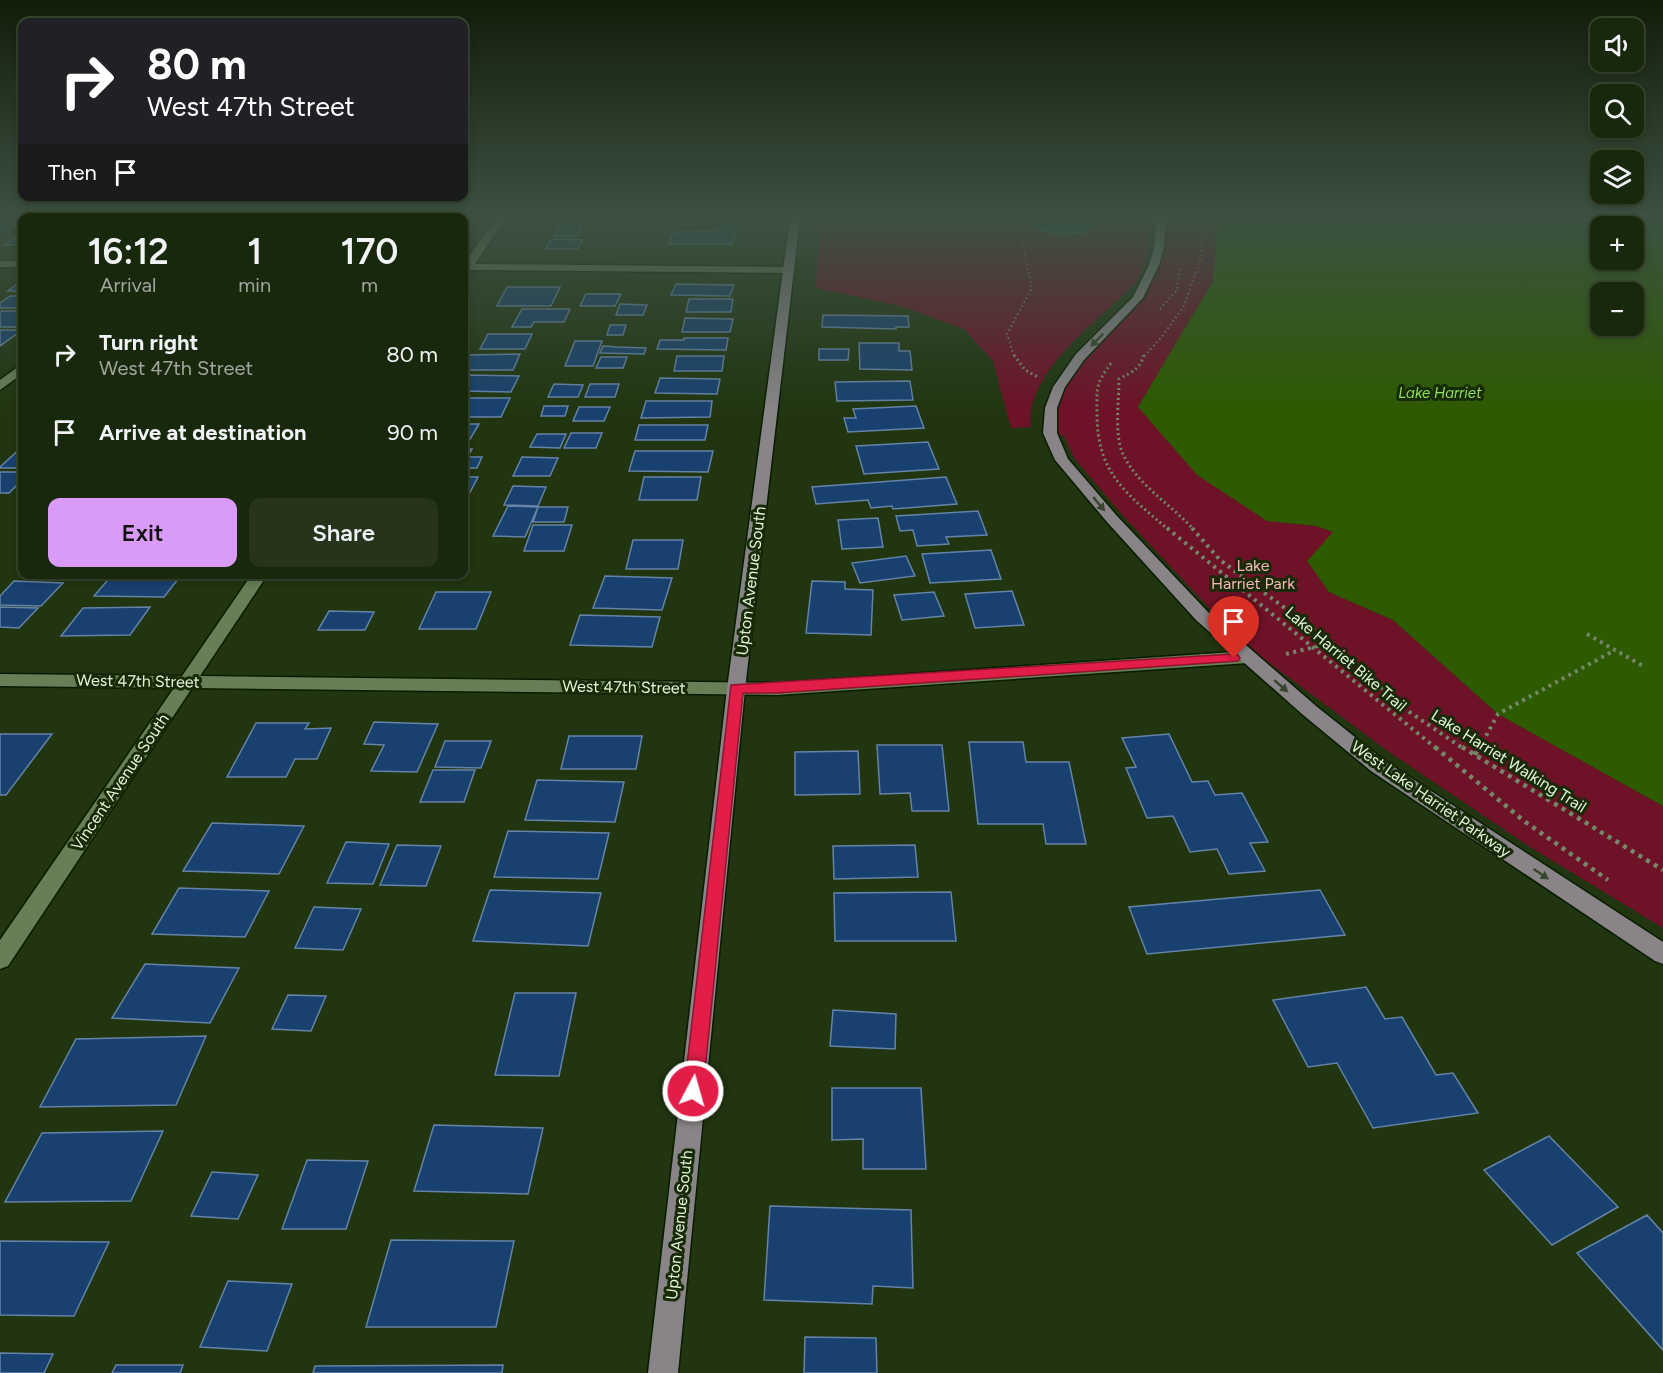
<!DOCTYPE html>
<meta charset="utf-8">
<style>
body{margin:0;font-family:Figtree,sans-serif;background:#25341a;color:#f1f3f6;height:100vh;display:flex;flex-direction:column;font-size:22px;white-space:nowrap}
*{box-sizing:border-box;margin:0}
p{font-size:20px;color:#9fa69d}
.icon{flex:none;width:33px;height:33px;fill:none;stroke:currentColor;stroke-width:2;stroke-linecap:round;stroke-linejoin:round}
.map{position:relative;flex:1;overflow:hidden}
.side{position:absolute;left:18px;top:213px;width:450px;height:366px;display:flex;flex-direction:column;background:#18280c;border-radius:12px;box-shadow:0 3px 9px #0003,0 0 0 2px #36442d}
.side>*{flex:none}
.hud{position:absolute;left:18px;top:18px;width:450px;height:183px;border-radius:12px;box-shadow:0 3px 9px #0003,0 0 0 2px #36442d;background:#202124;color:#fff;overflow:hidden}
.fabs{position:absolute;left:1590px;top:18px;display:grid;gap:12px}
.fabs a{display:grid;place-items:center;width:54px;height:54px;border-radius:12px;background:#18280c;box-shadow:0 3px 9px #0003,0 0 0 2px #36442d;font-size:30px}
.pin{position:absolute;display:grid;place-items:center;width:51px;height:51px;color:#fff;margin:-62px -26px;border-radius:50% 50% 50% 0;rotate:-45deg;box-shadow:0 0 6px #0007}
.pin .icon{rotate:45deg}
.me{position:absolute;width:66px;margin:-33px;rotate:6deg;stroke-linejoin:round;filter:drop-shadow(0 0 4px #0008)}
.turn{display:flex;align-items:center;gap:21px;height:126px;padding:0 30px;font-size:27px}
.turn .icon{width:78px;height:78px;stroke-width:2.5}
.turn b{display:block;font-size:42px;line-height:51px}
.then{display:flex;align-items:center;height:57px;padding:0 30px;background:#0003;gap:12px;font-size:22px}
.eta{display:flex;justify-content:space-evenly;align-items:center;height:102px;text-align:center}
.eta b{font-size:36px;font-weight:600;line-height:42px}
.action{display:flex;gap:12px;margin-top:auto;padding:12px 30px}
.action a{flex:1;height:69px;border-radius:12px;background:#d99af8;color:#111;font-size:24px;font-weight:600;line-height:69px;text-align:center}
.action a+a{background:#25341a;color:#f1f3f6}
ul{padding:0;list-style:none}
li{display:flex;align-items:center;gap:18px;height:78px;padding:0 30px}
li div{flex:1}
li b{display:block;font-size:22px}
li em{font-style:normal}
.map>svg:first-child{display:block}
</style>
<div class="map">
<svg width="1663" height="1373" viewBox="0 0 1663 1373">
<rect width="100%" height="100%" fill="#203510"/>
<!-- green -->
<path fill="#6d1227" d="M819 218H1151C1149 237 1149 259 1140 276 1133 288 1120 297 1111 306 1080 334 1025 381 1031 427L1011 428 993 361 964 329 901 306 816 288Z
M1161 218H1218L1213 281 1138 407 1267 521 1317 526 1334 532 1329 592 1393 620 1498 714 1663 806V928L1530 847 1389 752 1264 659 1216 615 1125 518 1074 458 1064 436 1050 433 1059 387 1130 307 1147 280Z"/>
<!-- water -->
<path fill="#2e5a00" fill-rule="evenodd" d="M1218 218H1663V806L1498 714 1393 620 1329 592 1307 561 1333 532 1317 526 1267 521 1197 475 1138 407 1213 281ZM1600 226H1634V260H1600ZM1600 292H1634V326H1600Z"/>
<!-- building -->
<path fill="#18416f" stroke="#6583a7" stroke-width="1.5" d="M565 218H588L586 222H562Z
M1033 218H1088L1095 224 1086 232 1063 234 1039 230 1029 221Z
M0 221 22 222 8 230H0Z
M560 226H582L577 236H555Z
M719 228H736L732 244H669L674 232 719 231Z
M16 237H22V244L4 245Z
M551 239 583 240 578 249H546Z
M22 280V291H8Z
M676 284 734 285 730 296 671 295Z
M507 287H560L551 306H497Z
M586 294H621L615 306H580Z
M10 296H22V308H0V303Z
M689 299H733L731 312H686Z
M620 304 647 305 643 315H616Z
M522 309H570L564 322H534L531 327H512Z
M2 311H22V327H0V312Z
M823 315 908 316 909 327H896V329L822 327Z
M685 318 733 319 730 332H682Z
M610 325H626L623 335H607Z
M0 330H22L0 346Z
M488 334H532L525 349H480Z
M684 338H728L726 350 657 349 660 340H684Z
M575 341H602L593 366H565Z
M859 343H899V351H910L912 370 860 369Z
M603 346 618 347 646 348 644 354 600 353Z
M819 349H849L848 360H819Z
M520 354 513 370H464V363L468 355Z
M677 356H724L722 371H674Z
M601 357H627L623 368H596Z
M467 375 519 376 511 392 464 391V381Z
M660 378 720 379 717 394 655 393Z
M910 381 913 400 837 401 835 382Z
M554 384 583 385 578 397H548Z
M590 384H619L615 397H585Z
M464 398H510L501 417H464Z
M646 401H712L710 417 641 418Z
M544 406H568L565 416H541Z
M916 406 924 428 848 432 844 418H856L853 409Z
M579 407H610L604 421H573Z
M464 424H479L469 441 464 440Z
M639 425H708L705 440H635Z
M571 433H602L596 448H564Z
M537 434H566L560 448 530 447Z
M928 442 939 469 864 474 856 446Z
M22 447V468H0V467Z
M464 449H472L467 457H482L477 468H464Z
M635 451H713L708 472 629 471Z
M522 457 558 458 550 476H513Z
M0 472H22V480L9 493H0Z
M464 477H478L468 496H464Z
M644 477H701L697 500H639Z
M946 477 957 504 893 509 892 506 871 508 868 500 816 504 812 487Z
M513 486 546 487 538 506 504 505Z
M508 506 538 507 525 537 493 536Z
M538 507H568L564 522H533Z
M978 511 987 535 946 537 949 544 917 546 913 530 900 531 896 516Z
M878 518 883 547 842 549 838 520Z
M533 525H572L564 551H524Z
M633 540H683L678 569H626Z
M991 550 1001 579 930 583 922 554Z
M906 556 915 576 860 583 852 563Z
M113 574H182L164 597 94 596Z
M348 574H403L401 578 347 577Z
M605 576 672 578 662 610 593 608Z
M14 581 63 583 41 606 0 605V596Z
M812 581 845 582V589L873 590 871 635 806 633Z
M1012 591 1024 625 975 628 965 594Z
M436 592H491L476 629H419Z
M934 592 944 616 902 620 894 595Z
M0 607 38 608 19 628 0 627Z
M150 607 130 635 61 636 83 608Z
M329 611 374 612 365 630H318Z
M580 615 660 617 652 647 570 645Z
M374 722 438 724 417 772 371 771 384 745 364 744Z
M256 723H309L305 729 331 728 317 759H295L286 777H227Z
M0 734H52L6 795H0Z
M1169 734 1192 782 1208 781 1215 795 1242 793 1268 842 1250 843 1265 871 1229 874 1217 849 1190 852 1173 816 1147 818 1126 768 1136 767 1122 738Z
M569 736H642L636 769H561Z
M445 741H491L481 768 435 767Z
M969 742H1023L1026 762H1069L1086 844H1046L1043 824H978Z
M877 745H942L949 811H912L910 793 880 794Z
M858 751 860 794 795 795V752Z
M433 770H475L464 802H420Z
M537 780 624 782 615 822 525 820Z
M212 823 304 826 279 874 183 871Z
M508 831 609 833 598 879 494 877Z
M346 842 389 844 373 884 327 883Z
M397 845 441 846 426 886 380 885Z
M915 845 918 877 834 879 833 846Z
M179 888 269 891 245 937 152 934Z
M490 890 601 893 588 946 473 941Z
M1320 890 1345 935 1147 954 1129 907Z
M951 892 956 941H835L834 893Z
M314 907 361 909 343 950 295 948Z
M145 964 239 968 210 1023 112 1018Z
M1366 987 1385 1019 1402 1017 1436 1075 1453 1073 1478 1113 1373 1128 1337 1063 1308 1067 1273 1000Z
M515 993H576L559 1076 495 1075Z
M288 995 326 996 311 1031 272 1029Z
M833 1010 896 1014 895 1049 830 1046Z
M206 1036 176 1105 40 1107 76 1039Z
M832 1088H921L926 1169H863V1139L832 1140Z
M434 1125 543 1128 528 1194 414 1191Z
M163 1131 131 1201 5 1202 42 1133Z
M1549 1136 1618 1207 1552 1245 1484 1170Z
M307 1160 368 1161 346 1229H282Z
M212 1172 258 1175 238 1219 191 1216Z
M770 1206 911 1210 913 1288 873 1286 872 1304 764 1300Z
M1647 1215 1663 1233V1350L1577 1253Z
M391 1240 514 1241 496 1327H366Z
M0 1241 109 1242 74 1316 0 1315Z
M228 1281 292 1284 267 1351 200 1347Z
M805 1337 876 1338 877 1373H804Z
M0 1353 53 1354 44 1373H0Z
M116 1365H183L180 1373H112Z
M503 1365 502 1373H313L315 1366Z"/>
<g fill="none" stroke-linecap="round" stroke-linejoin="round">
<defs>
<path id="street" d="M496 218H506L475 264 790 267 795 270 790 273 471 270 468 275 464 276V264Z
M0 261H22V267H0Z
M22 364V374L0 390V380Z
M252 574H268L200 676 777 683 1248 651 1254 653 1257 657 1254 661 1248 663 777 695 192 688 8 966 0 969V940L174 688 0 686V674L182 676Z"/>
<path id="secondary" d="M790 218H800L745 689 678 1373H648L727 689Z
M1156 218H1166L1164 247 1159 265 1143 298 1084 360 1065 387 1057 408V433L1068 459 1117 516 1208 612 1316 706 1385 761 1663 942V964L1655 961 1371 771 1302 714 1196 620 1107 522 1055 460 1043 433 1045 408 1053 387 1076 354 1133 297 1149 265 1154 247Z"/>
</defs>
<!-- street casing -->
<use href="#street" stroke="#081c00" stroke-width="3"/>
<!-- secondary casing -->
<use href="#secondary" stroke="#081c00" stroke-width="3"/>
<!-- path-far3 -->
<path stroke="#748768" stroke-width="2" stroke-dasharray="1.5 3" stroke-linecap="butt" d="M1091 220 1104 218
M1160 309 1177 290 1180 267
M1014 356 1007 334 1032 288 1021 239
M1144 356 1161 338 1184 306 1202 255 1203 218"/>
<!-- path-far2 -->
<path stroke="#748768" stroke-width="3" stroke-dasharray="2 3" stroke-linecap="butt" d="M1014 355 1025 370 1038 377
M1144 355C1140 369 1132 372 1119 379 1119 400 1114 436 1123 454 1137 485 1172 505 1194 530
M1111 363C1095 386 1097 386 1097 414 1097 474 1127 494 1169 530"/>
<!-- path-far1 -->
<path stroke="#748768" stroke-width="4" stroke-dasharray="3 4.5" stroke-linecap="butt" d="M1167 528 1437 749
M1192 528 1220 560 1332 643 1405 709 1464 749
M1587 634 1643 666
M1286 654 1331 643
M1479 749 1498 714 1615 650"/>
<!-- path -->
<path stroke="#748768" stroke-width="4.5" stroke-dasharray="4 5" stroke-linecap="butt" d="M1435 747 1524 821 1608 880
M1462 747 1663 870
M1475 755 1479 747"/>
<!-- street -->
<use href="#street" fill="#667f57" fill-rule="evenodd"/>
<!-- secondary -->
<use href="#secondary" fill="#888488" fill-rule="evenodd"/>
</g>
<!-- one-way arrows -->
<defs><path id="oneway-solid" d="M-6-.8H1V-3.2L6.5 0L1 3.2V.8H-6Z" transform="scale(1.5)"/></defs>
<g fill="#38462d">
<use href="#oneway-solid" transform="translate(1097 340) rotate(135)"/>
<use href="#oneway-solid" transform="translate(1099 504) rotate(50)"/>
<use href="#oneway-solid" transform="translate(1281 686) rotate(41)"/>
<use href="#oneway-solid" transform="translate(1541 874) rotate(34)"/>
</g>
<!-- sky -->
<linearGradient id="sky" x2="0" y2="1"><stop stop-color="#121d09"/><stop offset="0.53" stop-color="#3c5142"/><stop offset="1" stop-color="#3c5142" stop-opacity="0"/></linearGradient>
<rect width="1663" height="411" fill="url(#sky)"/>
<!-- route -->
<path fill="#e11d48" stroke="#92132f" stroke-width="1.5" d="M1234 654 1238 655 1240 658 1238 661 777 693H743L703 1091 700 1097 693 1100 687 1097 684 1091 731 685Z"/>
<g text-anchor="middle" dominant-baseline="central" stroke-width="6" stroke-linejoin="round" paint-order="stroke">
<!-- far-water labels -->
<g font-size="15" font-style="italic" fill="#93df59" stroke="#162b06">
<text x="1440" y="393">Lake Harriet</text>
</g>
<!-- park labels -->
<g font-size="16" fill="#f7b8bd" stroke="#162b06">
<text x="1253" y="565">Lake<tspan x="1253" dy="18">Harriet Park</tspan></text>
</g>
<!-- street labels -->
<g font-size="16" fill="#e4f3dc" stroke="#162b06">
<text transform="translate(751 581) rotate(-83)">Upton Avenue South</text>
<text transform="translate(1346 659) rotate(40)">Lake Harriet Bike Trail</text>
<text transform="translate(138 681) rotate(1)">West 47th Street</text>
<text transform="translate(624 687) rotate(1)">West 47th Street</text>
<text transform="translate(1509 761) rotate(32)">Lake Harriet Walking Trail</text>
<text transform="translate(120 782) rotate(-56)">Vincent Avenue South</text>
<text transform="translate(1431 799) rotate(35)">West Lake Harriet Parkway</text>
<text transform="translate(679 1225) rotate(-84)">Upton Avenue South</text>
</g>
</g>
</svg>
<div class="fabs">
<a><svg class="icon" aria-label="sound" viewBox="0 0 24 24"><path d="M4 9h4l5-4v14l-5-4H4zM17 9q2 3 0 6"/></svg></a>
<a><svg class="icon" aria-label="search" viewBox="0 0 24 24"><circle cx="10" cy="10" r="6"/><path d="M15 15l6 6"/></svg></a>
<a><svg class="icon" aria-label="layers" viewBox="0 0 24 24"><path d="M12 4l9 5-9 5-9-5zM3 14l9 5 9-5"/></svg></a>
<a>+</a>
<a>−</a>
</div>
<div class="pin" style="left:1234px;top:658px;background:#d93025"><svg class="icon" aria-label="arrive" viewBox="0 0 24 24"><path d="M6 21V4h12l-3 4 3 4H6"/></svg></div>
<svg class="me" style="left:693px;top:1091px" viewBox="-20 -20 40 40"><circle r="17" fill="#e11d48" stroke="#fff" stroke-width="3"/><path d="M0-11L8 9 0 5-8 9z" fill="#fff"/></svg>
<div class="hud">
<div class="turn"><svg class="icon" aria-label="right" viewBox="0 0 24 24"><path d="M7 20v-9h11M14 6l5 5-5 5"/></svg><div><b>80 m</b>West 47th Street</div></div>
<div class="then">Then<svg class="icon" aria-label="arrive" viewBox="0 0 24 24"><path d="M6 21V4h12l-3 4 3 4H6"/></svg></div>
</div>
<section class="side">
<div class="eta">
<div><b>16:12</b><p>Arrival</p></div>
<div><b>1</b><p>min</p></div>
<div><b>170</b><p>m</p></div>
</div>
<ul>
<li><svg class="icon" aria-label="right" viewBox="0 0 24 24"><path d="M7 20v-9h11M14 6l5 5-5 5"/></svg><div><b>Turn right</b><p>West 47th Street</p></div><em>80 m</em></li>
<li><svg class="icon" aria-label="arrive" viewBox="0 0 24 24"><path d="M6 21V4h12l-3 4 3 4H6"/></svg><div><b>Arrive at destination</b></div><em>90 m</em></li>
</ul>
<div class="action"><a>Exit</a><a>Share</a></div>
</section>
</div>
